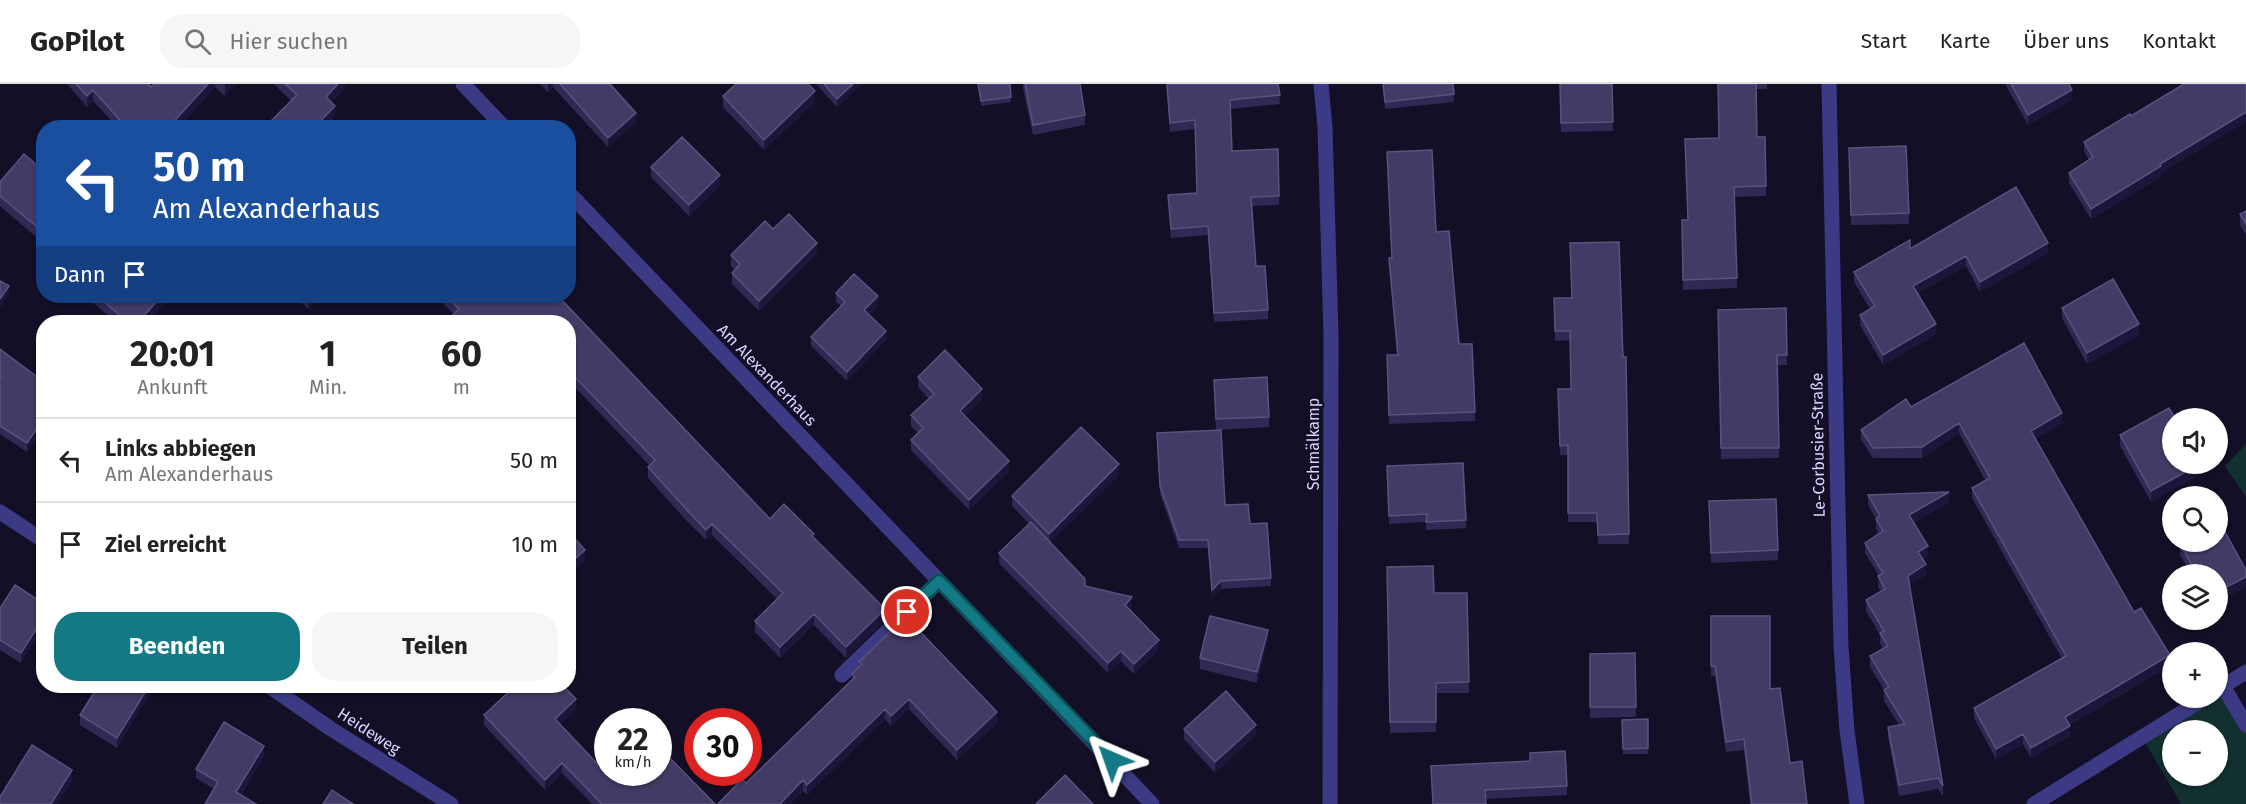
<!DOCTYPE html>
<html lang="de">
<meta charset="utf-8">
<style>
body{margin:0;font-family:"Fira Sans",sans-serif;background:#f6f6f6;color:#222;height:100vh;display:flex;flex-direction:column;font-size:22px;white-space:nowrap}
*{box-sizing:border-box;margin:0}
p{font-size:20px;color:#767676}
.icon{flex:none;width:33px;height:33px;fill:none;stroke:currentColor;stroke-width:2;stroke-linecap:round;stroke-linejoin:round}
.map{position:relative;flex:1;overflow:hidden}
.drawer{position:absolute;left:36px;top:231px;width:540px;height:378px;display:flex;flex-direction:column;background:#fff;border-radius:24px;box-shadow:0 2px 4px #0004}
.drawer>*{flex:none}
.top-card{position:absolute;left:36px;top:36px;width:540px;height:183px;border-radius:24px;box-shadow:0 2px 4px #0004;background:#1a4fa0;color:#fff;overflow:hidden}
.controls{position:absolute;left:2162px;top:324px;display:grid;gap:12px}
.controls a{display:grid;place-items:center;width:66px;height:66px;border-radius:50%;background:#fff;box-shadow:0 2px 4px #0004;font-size:30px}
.speed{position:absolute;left:594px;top:624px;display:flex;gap:12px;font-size:30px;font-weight:700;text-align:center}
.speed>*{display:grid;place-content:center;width:78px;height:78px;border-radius:50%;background:#fff;box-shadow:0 2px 4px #0004;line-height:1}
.speed small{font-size:15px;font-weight:400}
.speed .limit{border:9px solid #d22;background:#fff;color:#111}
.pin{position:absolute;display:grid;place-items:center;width:51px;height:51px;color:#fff;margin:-26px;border:3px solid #fff;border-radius:50%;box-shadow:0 2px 6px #0007}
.me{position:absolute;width:66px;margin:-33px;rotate:317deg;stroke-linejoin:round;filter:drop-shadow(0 0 4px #0008)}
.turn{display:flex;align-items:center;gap:21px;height:126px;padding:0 18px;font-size:27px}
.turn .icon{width:78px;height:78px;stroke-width:2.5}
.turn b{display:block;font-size:42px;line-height:51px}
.then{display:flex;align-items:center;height:57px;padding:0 18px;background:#0003;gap:12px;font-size:22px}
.eta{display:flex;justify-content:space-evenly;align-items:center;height:102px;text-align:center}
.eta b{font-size:36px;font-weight:700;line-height:42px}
.button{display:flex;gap:12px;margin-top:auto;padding:12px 18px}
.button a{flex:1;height:69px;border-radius:24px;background:#137a85;color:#fff;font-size:24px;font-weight:700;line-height:69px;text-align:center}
.button a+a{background:#f6f6f6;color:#222}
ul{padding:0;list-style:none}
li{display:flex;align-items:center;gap:18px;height:84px;padding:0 18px;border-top:2px solid #e0e0e0}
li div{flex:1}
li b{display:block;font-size:22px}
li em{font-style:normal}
header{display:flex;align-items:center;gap:36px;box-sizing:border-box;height:84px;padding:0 30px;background:#fff;border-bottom:2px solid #e0e0e0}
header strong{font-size:28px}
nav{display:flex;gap:33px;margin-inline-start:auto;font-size:21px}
.search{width:420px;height:54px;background:#f6f6f6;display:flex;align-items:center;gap:15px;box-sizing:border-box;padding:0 21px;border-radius:24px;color:#767676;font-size:22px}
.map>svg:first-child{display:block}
</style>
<header>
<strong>GoPilot</strong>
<div class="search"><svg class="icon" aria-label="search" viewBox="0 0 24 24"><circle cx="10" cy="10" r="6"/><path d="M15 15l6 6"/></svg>Hier suchen</div>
<nav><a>Start</a><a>Karte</a><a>Über uns</a><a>Kontakt</a></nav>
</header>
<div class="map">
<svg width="2246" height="720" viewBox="0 0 2246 720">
<rect width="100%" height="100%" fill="#130f26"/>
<!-- green -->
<path fill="#12302f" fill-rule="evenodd" d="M2246 360V413L2225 382Z
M2217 606 2246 639V720H2181L2142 653 2205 614H2217ZM2172 646H2217V692H2172Z"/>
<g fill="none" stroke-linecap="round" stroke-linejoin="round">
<!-- lane -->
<path stroke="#3d3a85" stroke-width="15" d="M842 591 939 497"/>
<!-- street -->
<path stroke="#3d3a85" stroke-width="15" d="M463 0 505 44
M1321 0 1325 43 1331 252 1330 720
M1829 0 1841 563 1847 647 1857 720
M568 108 1152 720
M0 428 44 457
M269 602 331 645 451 720
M2223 602 2246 641
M2217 606 2246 588
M2034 720 2205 614"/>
</g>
<!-- wall -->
<path fill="#312854" d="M67 0H149L151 3 154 0H236L225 12 215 3 178 44H118L93 17 87 23Z
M274 0H345V4L331 18 335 33 324 44H264L291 17Z
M540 0H610L636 38 608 63 553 3 548 8Z
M816 0H862L837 23Z
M978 0H1010L1011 18 981 22Z
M1023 0H1080L1085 31V41L1033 51 1023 5Z
M1166 0H1278L1280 20 1231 25 1232 67 1278 65 1279 121 1251 122 1256 182 1268 226V235L1214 238 1208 151 1171 154 1168 111 1197 109 1195 45 1170 48Z
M1383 0H1453L1454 18 1385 25Z
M1560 0H1612L1613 47 1561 48Z
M1705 0H1767V5H1756L1757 53 1766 102V112L1734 113 1737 204 1683 206 1682 136H1688L1719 54 1718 0Z
M2005 0H2069L2072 16 2028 41Z
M723 12 815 18 764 66 723 23Z
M2084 58 2161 89V93L2091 135 2069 99V89L2089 76 2084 68Z
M1849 64 1909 129V140L1851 141Z
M1387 68 1436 148 1459 260 1475 328V337L1389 340 1387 280 1397 271 1389 183V174H1392Z
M651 83 720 101 689 132 651 93Z
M44 87 36 153 0 122V98Z
M2246 127V151L2240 141V130Z
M773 145 817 169 759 227 732 200V189L735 186 731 182V171Z
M1910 165 2048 169 1980 208 1966 182 1918 209 1936 250 1883 281 1860 241V231L1870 225 1854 198V188Z
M836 209 878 221 869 231 886 256 847 297 811 262V253L841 222 836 218Z
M85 212H170V213L147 238H116Z
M295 212H322L308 225Z
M435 212H558L770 435 814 455 885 536 846 574 814 541 780 574 755 548V537L777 515 712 451 706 456 685 435 648 394V383L649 381 568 296V238L454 230Z
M1554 224 1623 273H1626L1629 460H1598L1597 438H1568V371H1560L1558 305H1571L1570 256 1555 257Z
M1786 224 1787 281H1778L1779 374 1721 375 1718 226Z
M2062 224 2139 251 2087 280 2062 234Z
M0 265 44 298V342L27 368 0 350Z
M918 293 982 315 965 332 1009 388 969 426 911 366V356L918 349 911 342V331L929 315 918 303Z
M1214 296 1269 333V343L1216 346Z
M1911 323 2062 339 2035 355 2134 528 2170 582 2069 641 2070 652 2031 674 2023 660 1996 675 1974 634V624L2062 575 1972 414V404L1985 396 1959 349 1922 374H1873L1861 356V346Z
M2120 351 2200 390 2151 418 2120 362Z
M1157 358 1225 421 1250 440 1271 494V502L1221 505 1212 514 1208 464H1179L1160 410Z
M1387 382 1466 436V444L1426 446V438L1389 440Z
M1119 391 1050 458 1085 502 1132 523 1130 526 1159 566 1134 590 1121 577 1108 589 999 479V469L1029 440 1012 422V412Z
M1868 411 1949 418 1913 439 1928 472 1923 475 1926 491 1909 501 1943 702V712L1938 705 1899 712 1888 653V643L1899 641 1884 617V606L1870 583V572L1883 565 1880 559V551L1866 527V516L1881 507 1878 503 1879 492 1865 469V459L1879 450 1876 445V435L1868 421Z
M1709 417 1778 466V476L1711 479Z
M2180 460 2217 490H2191L2180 471Z
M1387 483 1434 509H1467L1469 609H1436V648L1390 649Z
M44 520 21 579 0 566V524Z
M1711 532 1770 605 1790 679 1807 720H1750L1744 666 1726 668 1715 592H1711Z
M1268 556 1257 599 1200 585V574Z
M1635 569 1636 633 1590 634V570Z
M859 578 997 639 957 676 909 625 891 642 885 635 807 711 803 707 790 720H718L746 699 852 596V590L859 583Z
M154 602V603L117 664 80 641V631Z
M576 625 560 640 611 694 715 720H592L562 689 545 706 484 641V631Z
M1648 635V670H1623L1622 636Z
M1184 645 1256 651 1215 689 1184 655Z
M264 672 241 711 214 705 196 694V685Z
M1431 682 1567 702V711L1486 715Z"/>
<!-- shaded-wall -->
<path fill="#1d163a" d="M208 0H215V3L178 44H168Z
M225 0H236L225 12Z
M338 0H345V4L326 23V13Z
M548 0H553V3L548 8Z
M853 0H862L837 23V15Z
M93 6V17L87 23V12Z
M2072 6V16L2028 41V31Z
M815 7V18L764 66V56Z
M335 22V33L324 44H314Z
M2246 28V38L2161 89V93L2091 135V125L2160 80Z
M636 29V38L608 63V54Z
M720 91V101L689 132V121Z
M44 134V144L36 153V142Z
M817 159V169L759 227V217Z
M2048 159V169L1980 208V198Z
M1966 172V182L1913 212V202Z
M9 202V211L0 224V215Z
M162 212H170V213L147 238H138Z
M311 212H322L308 225V214Z
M878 212V221L864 235V226Z
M1936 240V250L1883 281V271Z
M2139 240V251L2087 280V269Z
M886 247V256L847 297V288Z
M982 305V315L960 337V327Z
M2062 329V339L2031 357V347Z
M44 334V342L27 368V359Z
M1959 339V349L1922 374V363Z
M1009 377V388L969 426V416Z
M1119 380V391L1049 460V450Z
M2200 380V390L2151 418V407Z
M1949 408V418L1909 441V431Z
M712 440V451L706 456V446Z
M1928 462V472L1918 478V468Z
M585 466V477L568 491V481Z
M1926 480V491L1908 502V492Z
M2246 493V503L2217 519V508Z
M1221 497V505L1212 514V506Z
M1132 513V523L1125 531V521Z
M885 525V536L846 574V563Z
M814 530V541L780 574V563Z
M44 533V543L21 579V569Z
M1268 546V556L1257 599V588Z
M1159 556V566L1134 590V580Z
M1121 567V577L1108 589V579Z
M2170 571V582L2065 643V633Z
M149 602H154V603L117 664V654Z
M576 615V625L555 645V635Z
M909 615V625L891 642V632Z
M885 625V635L807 711V701Z
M997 628V639L957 676V666Z
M1256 641V651L1215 689V678Z
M2070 642V652L2031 674V664Z
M2023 650V660L1996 675V665Z
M264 662V672L236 718V708Z
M562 679V689L545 706V696Z
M72 686V697L58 720H51Z
M803 696V707L790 720H780Z"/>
<!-- building -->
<path fill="#433a66" stroke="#5a527e" stroke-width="1.5" d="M76 0H149L151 3 154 0H208L168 44H127L93 6 87 12Z
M285 0H338L326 13 335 22 314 44H264L297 11Z
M560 0H610L636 29 608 54Z
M736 0H808L815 7 764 56 723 12Z
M824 0H853L837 15Z
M978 0H1010L1011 13 981 17Z
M1025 0H1080L1085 31 1033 41Z
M1167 0H1278L1280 11 1230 16 1232 67 1278 65 1279 112 1251 113 1256 182H1265L1268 226 1214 229 1208 142 1171 145 1168 111 1197 109 1195 36 1170 39Z
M1383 0H1453L1454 10 1385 18Z
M1560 0H1612L1613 38 1561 39Z
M1718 0H1756L1757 53H1765L1766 102 1734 103 1737 194 1683 196 1682 136H1688L1685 55 1719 54Z
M2011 0H2069L2072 6 2028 31Z
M2184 0H2246V28L2160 80 2161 82 2091 125 2069 89 2093 73 2084 58 2130 30 2131 32Z
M682 53 720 91 689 121 651 83Z
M1906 62 1909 129 1851 131 1849 64Z
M1432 66 1436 148 1449 147 1459 260H1472L1475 328 1389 331 1387 271H1398L1389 174H1392L1387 68Z
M24 70 44 87V134L36 142 0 112V98Z
M2016 103 2048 159 1980 198 1966 172 1913 202 1936 240 1883 271 1860 231 1875 222 1854 188 1910 156V165Z
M2246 127V140L2240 130Z
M789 130 817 159 759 217 732 189 740 180 731 171 765 137 773 145Z
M1619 158 1623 273H1626L1629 450 1598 451 1597 429H1568V361L1560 362 1558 305H1571L1570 247H1555L1554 214H1572L1570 159Z
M854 190 878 212 864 226 886 247 847 288 811 253 845 218 836 209Z
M2113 195 2139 240 2087 269 2062 224Z
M0 197 9 202 0 215Z
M97 212H162L138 238H128Z
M446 212H558L770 435 784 420 814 450 812 452 885 525 846 563 814 530 780 563 755 537 783 509 712 440 706 446 685 424 648 383 655 376 568 286V238H445L459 225Z
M1786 224 1787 271H1777L1779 364H1721L1718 226Z
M2024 259 2062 329 2031 347 2134 528 2141 524 2170 571 2065 633 2070 642 2031 664 2023 650 1996 665 1974 624 2066 572 1972 404 1990 394 1959 339 1922 363 1873 364 1861 346 1906 315 1911 323Z
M0 265 44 298V334L27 359 0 342V295L1 293 0 292Z
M945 266 982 305 960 327 1009 377 969 416 911 356 923 344 911 331 934 310 918 293Z
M1267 293 1269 333 1216 335 1214 296Z
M2169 324 2175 334H2172V380H2200L2151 407 2120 351Z
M1081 343 1119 380 1049 450 1012 412Z
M1221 346 1225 421 1248 420 1250 440 1267 439 1271 494 1221 497 1212 506 1208 456H1179L1160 402 1157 349Z
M1463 379 1466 436 1426 438 1427 430 1389 432 1387 382Z
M1949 408 1909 431 1928 462 1918 468 1926 480 1908 492 1943 702 1938 694 1899 701 1888 643 1905 640 1884 606 1889 603 1870 572 1888 562 1880 549 1884 547 1866 516 1885 505 1878 492 1883 489 1865 459 1883 447 1876 435 1880 432 1868 411Z
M1776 415 1778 466 1711 469 1709 417Z
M1031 438 1085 495V502L1132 513 1125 521 1159 556 1134 580 1121 567 1108 579 999 469Z
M2220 439 2246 486V493L2217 508V490H2197L2180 460 2185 458H2217V440Z
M568 447 585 466 568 481Z
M1433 482 1434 509H1467L1469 598 1436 599V638H1390L1387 483Z
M15 501 44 520V533L21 569 0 556V524Z
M1210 532 1268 546 1257 588 1200 574Z
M1711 532H1770V605L1780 604 1790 679 1802 677 1807 720H1752L1744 655 1726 658 1715 582H1711Z
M909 536 997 628 957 666 909 615 891 632 885 625 807 701 803 696 780 720H718L742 695 746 699 855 593 852 590 862 580 859 578 899 539 902 543Z
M1635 569 1636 623H1590V570Z
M98 602H149L117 654 80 631Z
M515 602H563L576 615 555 635 611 694 616 688H658V662L715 720H602L562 679 545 696 484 631Z
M1226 607 1256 641 1215 678 1184 645Z
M1648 635V664L1623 665 1622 636Z
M224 638 264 662 236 708 256 720H205L218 698 196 685Z
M32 661 72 686 51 720H0V713Z
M1565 667 1567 702 1485 706 1486 720H1433L1431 682 1530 677V669Z
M1065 691 1093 720H1036Z
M332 706 353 720H323Z"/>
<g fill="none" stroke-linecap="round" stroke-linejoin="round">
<defs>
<path id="route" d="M907 528 939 497 1112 676"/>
</defs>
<!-- route casing -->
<use href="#route" stroke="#0c4f56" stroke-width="15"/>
<!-- route -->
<use href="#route" stroke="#137a85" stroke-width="10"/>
</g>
<g text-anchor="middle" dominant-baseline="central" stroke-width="4.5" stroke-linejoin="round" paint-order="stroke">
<!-- street labels -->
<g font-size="16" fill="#d9d4ff" stroke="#130f26">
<text transform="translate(767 291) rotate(46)">Am Alexanderhaus</text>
<text transform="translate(1313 360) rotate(-90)">Schmälkamp</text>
<text transform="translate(1818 361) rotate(-91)">Le-Corbusier-Straße</text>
<text transform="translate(369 647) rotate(33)">Heideweg</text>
</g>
</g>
</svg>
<div class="controls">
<a><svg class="icon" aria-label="sound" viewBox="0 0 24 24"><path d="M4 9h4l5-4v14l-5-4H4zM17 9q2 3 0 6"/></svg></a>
<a><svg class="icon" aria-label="search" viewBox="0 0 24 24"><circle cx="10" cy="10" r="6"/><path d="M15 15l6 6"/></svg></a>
<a><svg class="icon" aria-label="layers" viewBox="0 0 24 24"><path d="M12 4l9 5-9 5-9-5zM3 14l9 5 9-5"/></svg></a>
<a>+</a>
<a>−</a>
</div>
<div class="speed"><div>22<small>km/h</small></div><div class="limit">30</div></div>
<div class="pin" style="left:907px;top:528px;background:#d93025"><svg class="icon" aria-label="arrive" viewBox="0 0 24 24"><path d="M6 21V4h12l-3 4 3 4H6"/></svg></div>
<svg class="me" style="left:1112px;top:676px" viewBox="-20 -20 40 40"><path d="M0-17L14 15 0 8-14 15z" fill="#137a85" stroke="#fff" stroke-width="4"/></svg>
<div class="top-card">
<div class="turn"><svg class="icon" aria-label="left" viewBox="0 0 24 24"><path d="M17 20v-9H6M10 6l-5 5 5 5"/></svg><div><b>50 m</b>Am Alexanderhaus</div></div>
<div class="then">Dann<svg class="icon" aria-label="arrive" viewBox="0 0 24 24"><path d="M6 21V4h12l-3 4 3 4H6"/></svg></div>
</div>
<section class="drawer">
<div class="eta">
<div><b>20:01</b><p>Ankunft</p></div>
<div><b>1</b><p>Min.</p></div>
<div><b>60</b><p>m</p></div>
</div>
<ul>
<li><svg class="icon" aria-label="left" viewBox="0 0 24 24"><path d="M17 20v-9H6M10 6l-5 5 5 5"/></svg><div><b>Links abbiegen</b><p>Am Alexanderhaus</p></div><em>50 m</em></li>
<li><svg class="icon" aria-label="arrive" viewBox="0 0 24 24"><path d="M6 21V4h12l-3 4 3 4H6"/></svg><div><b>Ziel erreicht</b></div><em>10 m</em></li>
</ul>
<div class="button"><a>Beenden</a><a>Teilen</a></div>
</section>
</div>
